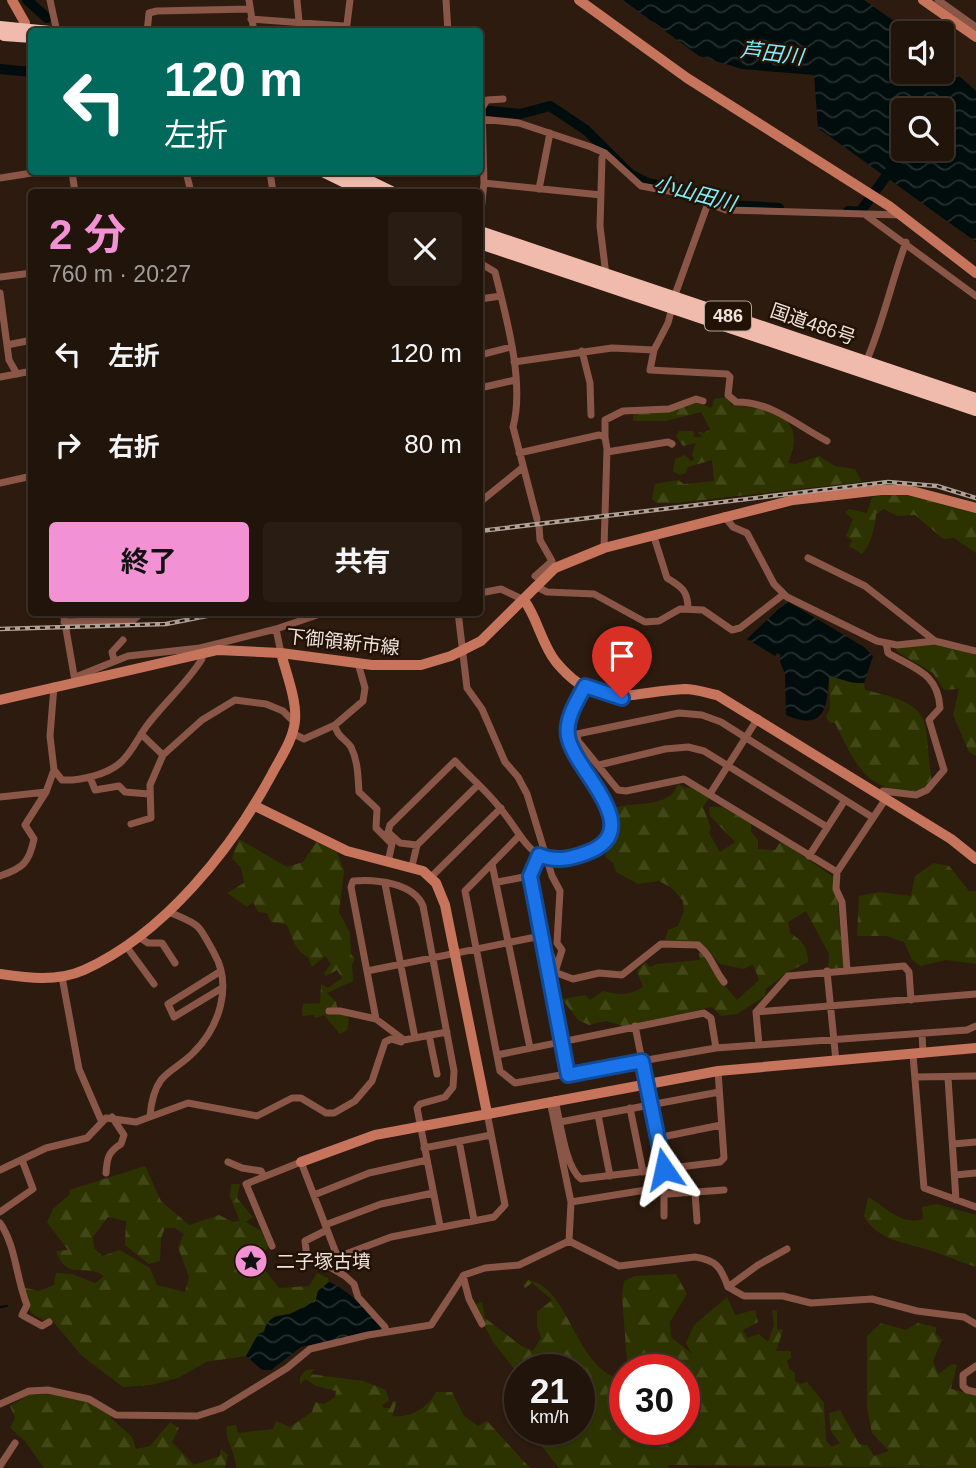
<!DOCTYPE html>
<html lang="ja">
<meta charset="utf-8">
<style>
body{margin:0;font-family:Helvetica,"Noto Sans JP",sans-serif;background:#291d13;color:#f1f3f6;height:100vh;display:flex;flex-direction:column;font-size:26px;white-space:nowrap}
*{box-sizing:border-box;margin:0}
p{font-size:23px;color:#a29e9c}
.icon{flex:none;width:38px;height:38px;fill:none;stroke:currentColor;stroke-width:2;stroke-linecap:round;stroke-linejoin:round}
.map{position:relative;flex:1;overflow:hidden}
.details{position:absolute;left:28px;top:189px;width:455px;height:427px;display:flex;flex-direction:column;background:#21140a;border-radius:7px;box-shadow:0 2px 5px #0004,0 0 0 2px #3e332b}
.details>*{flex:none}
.top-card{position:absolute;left:28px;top:28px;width:455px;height:147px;border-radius:7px;box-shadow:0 2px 5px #0004,0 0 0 2px #3e332b;background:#00695c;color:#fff;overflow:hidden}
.controls{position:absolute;left:891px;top:21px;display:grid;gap:14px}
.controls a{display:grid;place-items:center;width:63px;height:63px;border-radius:7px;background:#21140a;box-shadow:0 2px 5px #0004,0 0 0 2px #3e332b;font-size:35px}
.speed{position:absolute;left:504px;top:1354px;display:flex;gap:14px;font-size:35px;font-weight:700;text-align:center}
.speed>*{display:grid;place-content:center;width:91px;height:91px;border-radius:50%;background:#21140a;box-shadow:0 2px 5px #0004,0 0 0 2px #3e332b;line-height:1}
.speed small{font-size:18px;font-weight:400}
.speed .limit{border:10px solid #d22;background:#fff;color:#111}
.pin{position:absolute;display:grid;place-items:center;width:60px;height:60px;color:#fff;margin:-72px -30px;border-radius:50% 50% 50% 0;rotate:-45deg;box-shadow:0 0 7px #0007}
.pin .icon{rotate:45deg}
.me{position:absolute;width:77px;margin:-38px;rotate:349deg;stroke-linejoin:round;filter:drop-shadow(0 0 5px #0008)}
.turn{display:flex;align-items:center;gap:24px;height:147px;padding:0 21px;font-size:32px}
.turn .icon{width:91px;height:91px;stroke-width:2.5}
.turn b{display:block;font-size:49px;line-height:60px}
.round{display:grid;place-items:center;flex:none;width:74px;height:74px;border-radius:7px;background:#291d13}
.summary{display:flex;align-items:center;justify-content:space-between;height:119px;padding:0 21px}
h1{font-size:42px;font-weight:700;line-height:52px;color:#f391d5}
.button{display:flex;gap:14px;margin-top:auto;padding:14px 21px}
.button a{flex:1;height:80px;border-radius:7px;background:#f391d5;color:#111;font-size:28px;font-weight:700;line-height:80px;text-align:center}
.button a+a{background:#291d13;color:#f1f3f6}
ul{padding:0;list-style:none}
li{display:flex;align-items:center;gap:21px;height:91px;padding:0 21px}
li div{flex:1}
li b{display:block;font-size:26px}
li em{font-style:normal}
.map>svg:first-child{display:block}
</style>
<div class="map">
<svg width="976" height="1468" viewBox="0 0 976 1468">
<defs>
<pattern id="forest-firs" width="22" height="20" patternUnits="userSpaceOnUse" patternTransform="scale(1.75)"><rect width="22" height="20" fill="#2d3300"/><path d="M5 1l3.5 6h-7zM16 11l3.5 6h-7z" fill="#424718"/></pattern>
<pattern id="water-waves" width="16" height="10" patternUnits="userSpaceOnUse" patternTransform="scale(1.75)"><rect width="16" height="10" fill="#010c0d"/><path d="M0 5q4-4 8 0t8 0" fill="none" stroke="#262f30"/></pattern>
</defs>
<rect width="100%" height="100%" fill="#2c1b0e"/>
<!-- forest -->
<path fill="url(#forest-firs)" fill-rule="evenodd" d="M729 397 731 405C769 409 809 414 788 463L796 464 819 456 835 466 855 469 862 482 676 503H657L652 499 655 484 678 480 684 484 714 481 712 460 688 467 686 473 679 475 673 471 675 459 685 455 691 461 694 460 692 454 696 443 683 446 676 436 679 431H693L694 437H702L698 432 704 433 710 429 701 412 666 421H633V414L694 402 712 408 714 399Z
M890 492 923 497 976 511V553L954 538 943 539 915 515 897 516 884 509 876 514C875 527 871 545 862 554L849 546 852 540 846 536 853 519 845 513 849 509 867 513 872 497Z
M900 642 960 646 976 656V756L969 752 953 715 959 689 944 690 933 673 896 651Z
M829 677C841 677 847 684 864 683L865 690C940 707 922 719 932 782L926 790C869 797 857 768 835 723H830L826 717 830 709Z
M678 784 685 788 693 787 709 798 703 807 711 828 709 833 720 852 735 842 710 816 709 807H722L751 823V832L758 840V849L775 850 781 841 835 878 844 967 828 969 829 954 806 911 788 922 790 933C802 940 808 948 808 962L788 972 766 989 765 996 737 1014 721 1016 712 1007 623 1026 606 1021 589 1025 578 1020 562 999 585 995 590 1000 603 991C620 995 628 996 643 987L637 971 645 962 650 967 657 964 700 960 699 953 703 951 724 985 737 1000 759 980 753 964 744 969 720 964 702 944 665 940 668 930 678 926 684 911 683 901 672 888 659 881 638 884 616 872 613 863 605 856 617 829 614 808C636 801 669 809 678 784Z
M239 839 287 867 303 862 316 842 337 852 344 871 339 912 350 933 351 954 355 959 352 965 353 981 327 993 336 1002 338 1012H343L349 1019 347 1030 340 1034 324 1015 315 1018 314 1015 302 1016 303 1004 320 1003 321 984 328 988 342 978 337 970 326 976 324 973 331 964 325 956 312 967 308 957C294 951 293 936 286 924L271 922 267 913 258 912 253 902 247 907 227 893 244 883 241 868 232 858Z
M934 863 949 866 969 891H976V964L946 960 921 966 912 960 904 942 887 936H857L859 896 879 892 911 896 915 876Z
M145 1166 161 1201 189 1225 219 1215 233 1222 240 1221 230 1197 231 1184H240L237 1198 253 1217 246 1222 261 1231 268 1244 267 1249 255 1257 279 1288 309 1286 317 1273 328 1278 329 1282 319 1291 315 1302 289 1314 274 1316 246 1356 206 1362 178 1378 151 1385 123 1387 82 1356 51 1319 43 1320 31 1313 22 1287 39 1291 54 1285 56 1273 72 1274 95 1283 104 1276C85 1262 68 1283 56 1251L68 1250 47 1222 53 1209 70 1194 69 1190ZM108 1217 126 1221 125 1245 149 1264 160 1261 161 1238 165 1228H175L184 1234 178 1247 189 1277 185 1292 157 1285 150 1268 120 1250 102 1256 94 1248 93 1237Z
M868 1197C887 1207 900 1226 923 1219L922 1207 937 1204 976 1215V1267C960 1262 945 1255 929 1250 904 1242 878 1241 864 1216Z
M676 1274 687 1294 670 1322 671 1337 692 1354 686 1343 694 1325 727 1297 735 1315 755 1310 758 1322 743 1330 747 1338 759 1334 768 1342 774 1325 772 1310 777 1311V1329L783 1330 776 1351H791V1358L787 1361 789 1368 795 1373V1381L800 1384 807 1382 824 1403 826 1441 832 1447 840 1443 831 1432 829 1413 840 1410 859 1444 867 1445 874 1456 889 1451 872 1433 867 1408V1336L881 1323 906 1330 918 1323 936 1327V1334L942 1340 933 1361 938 1374 952 1364 957 1365 951 1389 976 1395V1468L669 1465 668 1468H559L536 1439 535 1430H579V1370H520V1376L493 1342 474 1305 482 1302 485 1318 520 1345 533 1351 541 1338 537 1326V1312L552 1300 532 1283 525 1288 523 1285 528 1280C571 1287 575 1373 625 1380V1430H684V1370H633L627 1361 622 1296 624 1281 635 1276Z
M315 1369 310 1374 363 1381 386 1390 389 1401 382 1405 384 1408H390L393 1401H397L392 1416C411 1418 428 1408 436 1392H452L464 1416 478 1426 487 1421 530 1468H236C236 1453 224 1439 227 1426L236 1425 238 1433 273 1429 276 1421 290 1427 312 1412 315 1402 324 1404 335 1397 336 1391 316 1386 305 1379 300 1384V1377L306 1370Z
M49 1392 95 1402 111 1412V1418L132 1437 136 1449 150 1446 170 1422 179 1428 172 1442 194 1465 220 1456 221 1449 228 1455 225 1468H44L25 1441 10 1428 15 1418 10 1406 32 1393Z"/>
<!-- water -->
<path fill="url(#water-waves)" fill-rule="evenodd" d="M623 0H864L911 33H903V72H942V61L976 91V242L818 128 814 75 742 69 699 56ZM903 110H942V149H903Z
M787 601 864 647 873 656 864 683C848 684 840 677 829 677 827 707 825 732 786 715L785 674 779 659 781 655 777 653 775 656 747 639Z
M329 1282C347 1289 368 1311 383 1326L380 1330 301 1347 271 1370H262L246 1356 258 1334 264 1332C268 1316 276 1317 289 1314 298 1312 305 1304 315 1302L318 1291Z"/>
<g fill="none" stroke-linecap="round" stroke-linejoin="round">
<!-- stream -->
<path stroke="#010c0d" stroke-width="2" d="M0 1307 7 1306"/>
<!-- river -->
<path stroke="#010c0d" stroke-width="10" d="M27 0 47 18
M0 69 32 72
M480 110 520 114 550 106 586 130 630 174 647 183 683 190 714 204 779 208
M848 211 860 212 906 149"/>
<!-- street -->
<path stroke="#8a5648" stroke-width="7" d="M50 0 57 32
M249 0 254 32
M297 0 300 32
M446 0 448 32
M938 0 976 27
M251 19 344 26
M147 32 149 13 157 11 250 9
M346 32 350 0
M480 119 519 123 591 147 605 153 641 186 680 193 726 210 900 215
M605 153 602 158 600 226 606 275
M72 172 75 192
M186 172 191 192
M270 172 273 192
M0 178 38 172
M484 183 601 195
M539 189 550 133
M707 206 676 292 668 323 654 350 650 370 727 374 730 377 728 395 736 402C773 402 796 425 827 441
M867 216 976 296
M480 221 484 183 482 108 487 100 503 99
M480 263 495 272C506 316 525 383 513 427L537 519
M0 277 32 273
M0 293 9 360 17 374
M480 299 501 296
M7 345 32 340
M582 351 590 383 591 415
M480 355 511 347
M514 362 612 348 654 350
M866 362C883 323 891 283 906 242
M0 377 32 371
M480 388 515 380
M605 437V420L623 411 669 409 696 399 703 401
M607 452 668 442 672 444
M519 453 599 435 605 437 607 449 604 548
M0 483 32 476
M480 502 522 468
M724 516 733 527 747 533 774 584 787 597 877 641 897 645 935 641 976 651
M539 526 540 540 552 561 535 576 540 579
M654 537 667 578C682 587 688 591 688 609
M808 558 865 586 935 641
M535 586 547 592 594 594 645 622 659 621 680 609 703 610 732 630 740 628 784 594
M480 593 501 589 524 600
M63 612 75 681 78 676 128 656 200 648
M458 612 467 688 482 709 505 762 518 777 527 794 552 876 560 891 557 943 562 950 556 969
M64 622 133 620 143 612
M281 653 276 629 326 612
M114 660 112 652 123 640
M335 725C337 737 345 738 351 747 358 761 358 777 359 792L377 809 376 828 392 844 388 862
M292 733 304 739 335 725 363 701 365 688 358 663
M141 734 163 755
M599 765 665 749 688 747 704 751 827 827
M54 770 62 780C79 781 106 775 120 763 132 753 139 735 149 723 166 701 187 683 202 659L200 648 276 629
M90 777 95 790 119 786 125 792 149 794
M710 794 758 718
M0 797 46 792
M872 817 721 722 702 715 679 713 577 734 578 741 618 790 626 791 684 779 837 872 883 803V791L916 795 927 790 944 770 929 720 940 708C938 673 915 669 888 653L886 643
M131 824 151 818 150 785 163 755 202 720 235 700 266 704 283 711 294 722
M518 837 465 891 500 1071 515 1083 716 1048 967 1030 976 1026
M417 845 400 843 388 832 390 825 455 761C470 777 487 791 500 808 527 840 531 872 583 854 654 829 573 772 568 736 565 718 577 701 585 686
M539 855 529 876 568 1075
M809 856 845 800
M492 864 530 1048
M412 866 417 845 478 785
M837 872 836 889 842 902 847 970
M0 876C23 868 29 863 34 839L25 825 46 792 54 770 50 736 54 686
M431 877 501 808
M498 882 529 876
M385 884 415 1038
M139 937 148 943H162L175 963
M126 946 154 984
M544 950 549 949 557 973 573 979 599 973 622 975 661 944 698 945C714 959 712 967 724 982
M221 971 168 1004 174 1017 222 988
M367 971 541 936
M827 971 836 1061
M62 977 79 1069 101 1120
M329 1011H340L376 1019
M756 1012 976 994
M635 1026 664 1169
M922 1033 923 1054
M429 1035 437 1074
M759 1045 756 1012 788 976 904 966 909 972 911 1000
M497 1055 704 1013 711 1018 716 1048
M913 1055 924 1188 976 1207
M915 1077 976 1076
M948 1078 956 1200
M555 1100C560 1120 565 1167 581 1179L720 1162 724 1158 718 1071
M550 1101 571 1202 569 1241
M630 1108 643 1172
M598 1115 610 1176
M150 1116C151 1104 153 1091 161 1080 169 1070 184 1063 194 1052 219 1027 233 986 214 953 197 922 201 926 169 912
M560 1122 719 1092
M657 1138 721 1125
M459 1141 474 1220
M953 1144 976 1142
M424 1148 491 1135
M228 1162 242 1168 261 1171 264 1176
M0 1170 46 1148 87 1138 106 1118 136 1122 188 1103 257 1116 292 1098H301L326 1113H334L355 1101 372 1081 385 1042 391 1039 401 1042
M106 1173C107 1158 108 1152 121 1144L124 1135 112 1117
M955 1175 976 1173
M695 1192 697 1221
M314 1195 369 1173 427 1160
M571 1202 652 1189 668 1194 724 1190
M0 1212 33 1189 22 1160
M664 1216V1193
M0 1223C16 1246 16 1278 27 1305L22 1315 42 1326 49 1322
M325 1225 381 1204 433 1193
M440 1226 417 1108 420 1104 445 1097 453 1087 454 1071 423 906C414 883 376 879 353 881L351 887 376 1019 404 1040 447 1032
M327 1230 305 1241 307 1258 318 1260 345 1276 354 1284 358 1297 385 1327 386 1332
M272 1246 246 1184 301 1162 336 1253 343 1255 391 1237 494 1217 505 1205 487 1113
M463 1276 469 1299 482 1324
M728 1287 758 1265 787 1249
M976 1366 963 1375V1386L967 1390 976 1392
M0 1404 29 1391 48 1390 89 1399 116 1415 197 1416 222 1408 287 1368 310 1349 368 1335 431 1325 464 1275 485 1268 519 1265 569 1241 619 1266 695 1257C716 1260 721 1267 728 1287L744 1296H783L811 1303 872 1299 917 1311 964 1317 976 1324
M0 1466 15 1443"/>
<!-- secondary -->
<path stroke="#c7745d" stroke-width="10" d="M12 0 25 23V34
M579 0 687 78 889 206 976 273
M923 0 976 37
M524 600C538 619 541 643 556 662 599 714 631 691 685 689 696 689 707 693 717 695L951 839 976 859
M0 700 218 650 281 653 372 665H421L451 656 481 641 555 568 604 548 793 500 881 490H908L976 508
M255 806 347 851 423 871 436 883 445 905 487 1113
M0 974C28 978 57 982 84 970 164 934 231 850 272 774 281 757 293 740 295 721 297 700 286 673 281 653
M301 1162 375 1135 718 1071 976 1048"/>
<!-- highway -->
<path stroke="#f0bbac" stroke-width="12" d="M0 27 50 32
M4 35 32 37
M325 172 366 192
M350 172 391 192
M480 232 976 399
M480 243 976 410"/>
<defs>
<path id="rail" d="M480 531 888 482 937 486 976 498
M0 629 166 624 227 612"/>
</defs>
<!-- rail casing -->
<use href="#rail" stroke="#afa197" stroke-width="4.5"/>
<!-- rail -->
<use href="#rail" stroke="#221105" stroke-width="2" stroke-dasharray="5" stroke-linecap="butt"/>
</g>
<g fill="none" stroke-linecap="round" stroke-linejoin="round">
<defs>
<path id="route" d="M622 698 585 686C577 701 565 719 568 736 573 770 650 830 586 853 570 859 555 862 539 855L530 876 568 1075 642 1061 664 1169"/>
</defs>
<!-- route casing -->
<use href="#route" stroke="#114b97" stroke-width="18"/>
<!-- route -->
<use href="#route" stroke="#1a73e8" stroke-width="12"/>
</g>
<!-- icons -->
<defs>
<symbol id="sight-disc" viewBox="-11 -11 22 22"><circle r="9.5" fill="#f391d5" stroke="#221105"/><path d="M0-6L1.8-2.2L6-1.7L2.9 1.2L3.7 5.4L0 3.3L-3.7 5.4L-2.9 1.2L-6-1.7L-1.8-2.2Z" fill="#111"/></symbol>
</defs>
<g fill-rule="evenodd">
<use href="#sight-disc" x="232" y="1242" width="38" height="38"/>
</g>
<g text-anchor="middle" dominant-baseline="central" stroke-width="5" stroke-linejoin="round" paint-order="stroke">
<!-- shield labels -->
<rect fill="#221105" stroke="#b2a49b" stroke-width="2" x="705" y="301.5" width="46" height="29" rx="5"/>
<g font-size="18" font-weight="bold" fill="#f0e3db">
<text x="728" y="316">486</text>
</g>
<!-- street labels -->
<g font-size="19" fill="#f0e3db" stroke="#221105">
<text transform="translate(813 324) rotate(19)">国道486号</text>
<text transform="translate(343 642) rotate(6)">下御領新市線</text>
</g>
<!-- poi labels -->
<g font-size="19" fill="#f0e3db" stroke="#221105" text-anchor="start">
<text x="276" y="1261">二子塚古墳</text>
</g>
<!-- water labels -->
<g font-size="21" font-style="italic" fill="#7df1fd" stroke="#221105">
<text transform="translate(772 53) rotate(7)">芦田川</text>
<text transform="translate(695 193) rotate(15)">小山田川</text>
</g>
</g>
</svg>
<div class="controls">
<a><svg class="icon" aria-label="sound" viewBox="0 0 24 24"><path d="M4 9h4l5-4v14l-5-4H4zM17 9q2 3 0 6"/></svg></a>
<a><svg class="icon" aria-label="search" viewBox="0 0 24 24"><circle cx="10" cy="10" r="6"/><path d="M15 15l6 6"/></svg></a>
</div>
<div class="speed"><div>21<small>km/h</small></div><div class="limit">30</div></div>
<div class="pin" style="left:622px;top:698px;background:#d93025"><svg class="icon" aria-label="arrive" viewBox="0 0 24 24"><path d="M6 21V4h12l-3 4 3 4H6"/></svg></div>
<svg class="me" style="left:664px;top:1169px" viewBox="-20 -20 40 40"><path d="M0-17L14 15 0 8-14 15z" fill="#1a73e8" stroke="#fff" stroke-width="4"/></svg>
<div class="top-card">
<div class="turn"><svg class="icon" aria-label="left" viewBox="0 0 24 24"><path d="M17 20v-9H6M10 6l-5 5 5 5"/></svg><div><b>120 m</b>左折</div></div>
</div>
<section class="details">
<div class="summary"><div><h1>2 分</h1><p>760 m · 20:27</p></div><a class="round"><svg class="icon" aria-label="close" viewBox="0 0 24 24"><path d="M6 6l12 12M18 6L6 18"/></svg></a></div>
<ul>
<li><svg class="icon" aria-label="left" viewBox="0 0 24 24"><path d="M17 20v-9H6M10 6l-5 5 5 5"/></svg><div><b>左折</b></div><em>120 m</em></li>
<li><svg class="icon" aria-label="right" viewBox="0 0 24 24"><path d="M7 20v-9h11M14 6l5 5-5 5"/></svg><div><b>右折</b></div><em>80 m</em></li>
</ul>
<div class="button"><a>終了</a><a>共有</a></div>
</section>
</div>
